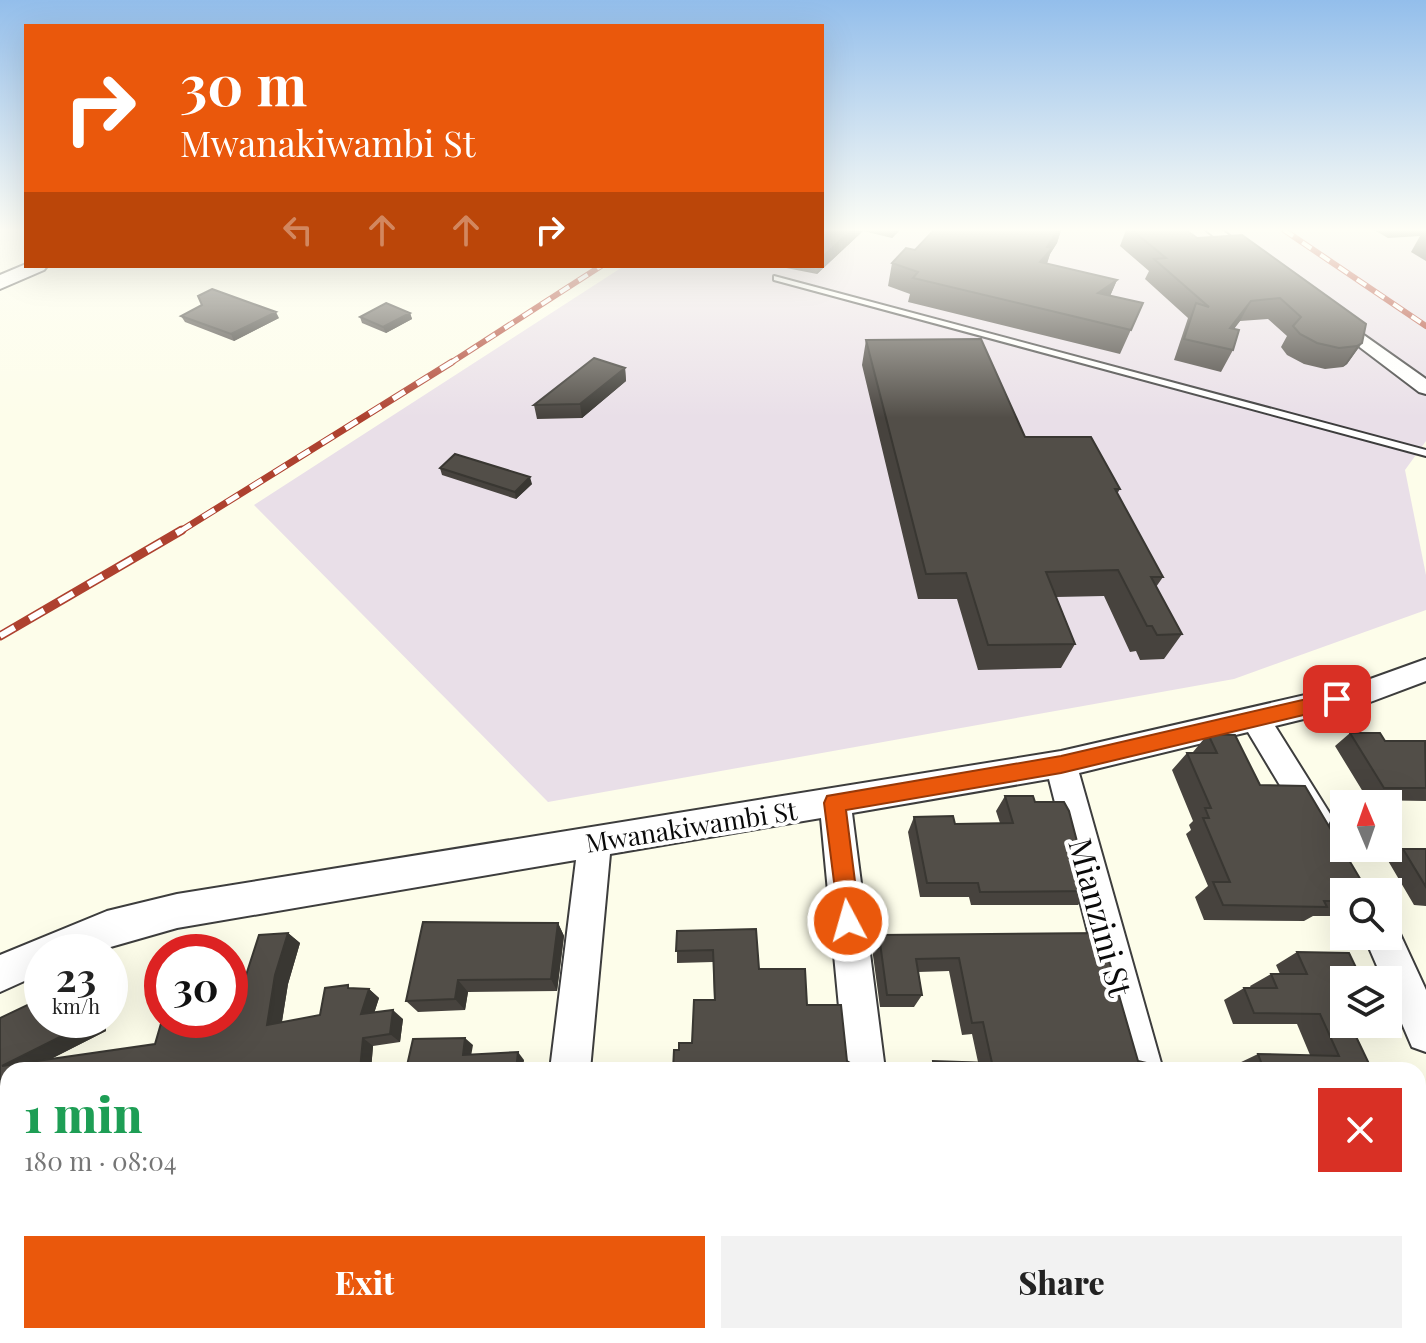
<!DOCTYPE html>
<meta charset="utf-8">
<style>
body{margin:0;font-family:"Playfair Display",serif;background:#f2f2f2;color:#222;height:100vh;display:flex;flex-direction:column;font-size:30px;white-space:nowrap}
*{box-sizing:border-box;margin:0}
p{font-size:26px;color:#767676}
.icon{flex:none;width:44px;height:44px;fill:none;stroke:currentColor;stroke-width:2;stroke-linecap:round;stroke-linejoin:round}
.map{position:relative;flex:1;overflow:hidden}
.panel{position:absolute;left:0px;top:1062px;width:1426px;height:282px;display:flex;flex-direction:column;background:#fff;border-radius:24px 24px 0 0;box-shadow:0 8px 32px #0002}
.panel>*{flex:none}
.guide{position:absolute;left:24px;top:24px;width:800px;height:244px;border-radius:0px;box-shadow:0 8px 32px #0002;background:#ea580c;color:#fff;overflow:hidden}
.needle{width:52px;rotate:358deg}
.buttons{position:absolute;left:1330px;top:790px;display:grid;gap:16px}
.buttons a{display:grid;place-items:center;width:72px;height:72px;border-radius:0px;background:#fff;box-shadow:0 8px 32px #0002;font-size:40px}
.speed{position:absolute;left:24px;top:934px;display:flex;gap:16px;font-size:40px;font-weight:700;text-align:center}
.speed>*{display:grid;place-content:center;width:104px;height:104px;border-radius:50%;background:#fff;box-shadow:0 8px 32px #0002;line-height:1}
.speed small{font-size:20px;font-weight:400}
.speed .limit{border:12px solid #d22;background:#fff;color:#111}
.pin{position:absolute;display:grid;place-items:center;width:68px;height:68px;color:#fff;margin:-34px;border-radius:16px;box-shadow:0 4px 12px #0006}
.me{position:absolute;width:88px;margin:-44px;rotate:354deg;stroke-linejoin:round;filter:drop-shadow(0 0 6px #0008)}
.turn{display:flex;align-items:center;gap:28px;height:168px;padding:0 24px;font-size:36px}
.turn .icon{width:104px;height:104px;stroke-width:2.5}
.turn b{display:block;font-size:56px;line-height:68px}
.lanes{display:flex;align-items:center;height:76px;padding:0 24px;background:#0003;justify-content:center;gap:40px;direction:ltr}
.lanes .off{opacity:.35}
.round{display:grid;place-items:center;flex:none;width:84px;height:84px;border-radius:0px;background:#f2f2f2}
.overview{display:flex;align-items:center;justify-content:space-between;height:136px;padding:0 24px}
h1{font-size:48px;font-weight:800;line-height:60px;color:#1e9e55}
.primary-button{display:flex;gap:16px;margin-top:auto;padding:16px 24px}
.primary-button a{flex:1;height:92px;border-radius:0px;background:#ea580c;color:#fff;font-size:32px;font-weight:800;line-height:92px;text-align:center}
.primary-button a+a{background:#f2f2f2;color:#222}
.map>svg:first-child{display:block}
</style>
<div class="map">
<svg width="1426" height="1343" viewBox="0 0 1426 1343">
<rect width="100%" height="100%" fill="#fdfdea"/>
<!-- industrial -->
<path fill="#e9dfe8" d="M822 230H1426V441L1405 470 1426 575V610L1234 679 548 802 254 505 624 266H822Z"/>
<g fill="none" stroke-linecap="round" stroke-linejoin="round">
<defs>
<path id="service" d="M774 276 1426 450V456L774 280Z"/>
<path id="minor" d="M1206 230H1222L1260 259 1252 264 1246 262Z
M1334 314 1426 379V394L1419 392 1328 323 1325 319 1328 315Z
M1426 659V681L1365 704 1275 726 1332 817 1327 827 1316 831 1305 827 1248 732 1079 773 1163 1070H1123L1049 779 852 813 885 1070H845L821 818 610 854 590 1070H550L576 860 177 928 93 952H42V973L0 992V955L107 911 177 894 1061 751 1362 682Z
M1388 921 1395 923 1426 990V1052L1412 1047 1388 991V980H1383L1364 936H1388Z
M8 1279V1327L0 1330V1282Z
M261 1336H310L313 1343H264Z
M517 1336H565L564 1343H516Z
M856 1336H904V1343H856Z
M1190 1336H1238L1240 1343H1192Z"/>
<path id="tertiary" d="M26 264 47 266 44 270 0 289V275Z"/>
</defs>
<!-- service casing -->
<use href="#service" stroke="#3d3d3d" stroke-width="4"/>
<!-- minor casing -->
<use href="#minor" stroke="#3d3d3d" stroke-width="4"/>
<!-- tertiary casing -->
<use href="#tertiary" stroke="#3d3d3d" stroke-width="4"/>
<!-- service -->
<use href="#service" fill="#fff" fill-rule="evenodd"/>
<!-- minor -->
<use href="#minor" fill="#fff" fill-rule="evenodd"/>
<!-- tertiary -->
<use href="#tertiary" fill="#fff" fill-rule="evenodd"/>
<defs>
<path id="rail-far2" d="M1284 230 1426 326
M449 364 601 266"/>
<path id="rail-far1" d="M179 532 452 362"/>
<path id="rail" d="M0 636 182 530"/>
</defs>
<!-- rail-far2 casing -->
<use href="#rail-far2" stroke="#ae412f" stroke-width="6"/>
<!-- rail-far1 casing -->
<use href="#rail-far1" stroke="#ae412f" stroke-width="7"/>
<!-- rail casing -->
<use href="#rail" stroke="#ae412f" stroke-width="9"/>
<!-- rail-far2 -->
<use href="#rail-far2" stroke="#fff" stroke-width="4" stroke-dasharray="11" stroke-linecap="butt"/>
<!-- rail-far1 -->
<use href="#rail-far1" stroke="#fff" stroke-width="5" stroke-dasharray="14" stroke-linecap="butt"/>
<!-- rail -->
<use href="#rail" stroke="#fff" stroke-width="6" stroke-dasharray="17" stroke-linecap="butt"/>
</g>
<!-- wall -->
<path fill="#47433e" d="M822 230H900L892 238 863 231 817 274 776 266H822Z
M934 230H1061L1057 243 1050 254 1047 264 1117 280 1110 296 1143 303 1120 354 908 302 910 294 888 286 892 263 915 250Z
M1126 230H1186L1362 343 1347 364 1343 367 1325 369 1304 364 1287 355 1281 347 1287 336 1268 319 1240 321 1234 329 1233 350 1221 372 1174 360 1188 318 1145 279 1149 271 1120 246Z
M1374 230H1426V261L1411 252 1420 236 1388 238Z
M410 313 412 319 386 333 362 323 360 317Z
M181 316 279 318 234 341 185 322Z
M866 340 1025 437 1120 489 1117 494 1163 577 1156 587 1182 634 1164 659 1140 660 1136 651 1130 652 1104 596 1056 597 1075 644 1061 668 978 670 957 599H918L862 365Z
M625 368 626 381 582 418 537 419 534 405Z
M440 468 532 484 516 499 442 475Z
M1350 733 1385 741 1426 742V801L1368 800 1335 746Z
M1208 734 1363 885 1370 880 1380 892H1344V916H1313L1304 921 1204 920 1195 897 1208 886 1186 834 1191 830 1189 825 1193 821 1172 770 1187 753H1194L1193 752Z
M1005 796 1035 802 1090 891 1078 905H971L969 897H920L908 832 914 817 955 824 1000 823 996 811Z
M1403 849H1426V906L1414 905 1387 859Z
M558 923 564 936 557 991 468 992 465 1010 418 1012 406 1001Z
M677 931 759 969 807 1005 679 1050 692 1043 714 1000 713 962 677 963Z
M288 933 300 943 288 984 282 1022 320 1015 352 988 369 989 379 998 374 1013 403 1019 400 1042 373 1046 371 1070H8L0 1018 42 1020H105L106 1031 51 1059 155 1044 238 1000Z
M1101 933 1138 1061 1149 1070H925L933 1061 978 1062 972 1034 962 1035 949 971 918 972 922 995 914 1007H880L872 948 879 935Z
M1297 952 1344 980V1024L1372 1070H1239L1237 1064 1258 1054 1310 1055 1297 1024H1233L1224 1000 1244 988H1251L1250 986 1271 974H1280L1276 965Z
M962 1336H1113L1114 1343H963Z
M1139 1336H1212L1214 1343H1141Z
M1283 1336H1418L1426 1343H1286Z"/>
<!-- shaded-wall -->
<path fill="#393732" d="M852 230H863V231L817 274 818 266H822V257Z
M893 230H900L892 238Z
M1058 230H1061L1057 243 1050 254 1044 271 1040 262 1047 247Z
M1117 280 1107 303 1098 293Z
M1251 301 1240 321 1218 349 1230 328Z
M276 312 279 318 234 341 231 334Z
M410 313 412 319 386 333 383 327Z
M1362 343 1347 364 1343 367 1357 346Z
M625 368 626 381 582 418 580 404Z
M530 477 532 484 516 499 515 492Z
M558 923 564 936 557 991 551 979Z
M288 933 300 943 288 984 280 1033 267 1025 275 975Z
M458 980 468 992 465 1010 455 999Z
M369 989 379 998 371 1023 361 1014Z
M393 1010 403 1019 400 1042 390 1034Z
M88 1020H105L106 1031 29 1070 2 1066Z
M363 1038 373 1046 371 1070H360Z
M465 1038 473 1045 470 1062 463 1055Z
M518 1052 524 1060 523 1070H516Z
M152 1063 169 1070H149Z
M8 1129V1206L0 1210V1133Z
M5 1336H42L45 1343H8Z
M229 1336H252L246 1342 247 1343H222Z
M502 1336H514L513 1343H501Z"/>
<!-- building -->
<path fill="#524e48" stroke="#393732" stroke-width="2" d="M822 230H852L822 257Z
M934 230H1058L1047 247 1052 248 1040 262 1117 280 1098 293 1143 303 1131 330 913 278 918 272 892 263 906 248 915 250Z
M1132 230H1186L1197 238 1242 235 1366 324 1362 343 1357 346 1339 348 1317 343 1300 334 1293 326 1301 317 1280 298 1251 301 1230 328 1239 330 1233 350 1184 339 1196 303 1209 307 1154 259 1166 258Z
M212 289 276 312 231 334 181 316 202 305 198 296Z
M386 303 410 313 383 327 360 317Z
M981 339 1025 437H1091L1120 489H1115L1163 577H1151L1182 634 1157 635 1152 626H1147L1118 570 1046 572 1075 644 988 645 966 573 926 574 866 340Z
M594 358 625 368 580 404 534 405Z
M455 454 530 477 515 492 440 468Z
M1350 733H1380L1385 741H1425L1426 788H1384Z
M1208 734 1235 735 1260 785 1305 786 1365 887 1369 888 1370 880H1373L1380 892H1344V901H1324L1327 907 1223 905 1213 882H1230L1203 818H1209L1205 808H1211L1187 753H1217Z
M1005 796H1033L1035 802H1064L1069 811 1090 891 980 892 978 883H927L914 817 953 816 955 824 1013 823Z
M1403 849H1426V887Z
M423 922 558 923 551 979 458 980 455 999 406 1001Z
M756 929 759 969H805L807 1005H841L847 1061 852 1064V1070H673L674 1050H679V1043H692L694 1000H715L713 950 676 951 677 931Z
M288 933 275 975 267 1025 320 1015 325 988 348 985V988L369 989 361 1014 393 1010 390 1034 363 1038 360 1070H173L152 1063 149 1070H8V1129L0 1133V1018L42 998V1020H88V1023L2 1066 155 1044 162 1020H230V1002L238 1000 259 935Z
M1101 933 1138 1061 1147 1063 1149 1070H934L933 1061 992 1063 983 1022 972 1023 959 958 916 959 922 995H887L879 935Z
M1297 952 1349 953 1362 980H1344V1002H1340L1344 1010V1024H1350L1372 1070H1264L1258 1054 1339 1056 1320 1014 1254 1013 1244 988H1277L1271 974H1307Z
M465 1038 463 1055 518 1052 516 1070H406L413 1039Z
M1418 1094H1421L1426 1103V1343H1313L1311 1336H1418Z
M5 1336 8 1343H0V1341Z
M30 1336H229L222 1343H22Z
M391 1336H502L501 1343H390Z
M611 1336H803V1343H611Z
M975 1336H1113L1114 1343H976Z
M1161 1336H1212L1214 1343H1163Z"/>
<!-- sky -->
<linearGradient id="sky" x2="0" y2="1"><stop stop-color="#93beeb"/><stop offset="0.55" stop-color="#fefef6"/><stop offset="1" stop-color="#fefef6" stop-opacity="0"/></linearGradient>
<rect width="1426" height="418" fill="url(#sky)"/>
<!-- route -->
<path fill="#ea580c" stroke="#983908" stroke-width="2" d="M1337 692 1344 694 1347 699 1344 705 1337 707 1061 773 846 810 860 921 856 929 848 933 840 929 824 803 827 796 1061 756Z"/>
<g text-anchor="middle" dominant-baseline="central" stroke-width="8" stroke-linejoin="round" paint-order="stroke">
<!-- street labels -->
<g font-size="26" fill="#0a0a0a" stroke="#fff">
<text transform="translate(691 826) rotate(-9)">Mwanakiwambi St</text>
</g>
<!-- near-street labels -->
<g font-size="32" fill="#0a0a0a" stroke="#fff">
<text transform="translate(1102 917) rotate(75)">Mianzini St</text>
</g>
</g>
</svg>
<div class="buttons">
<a><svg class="needle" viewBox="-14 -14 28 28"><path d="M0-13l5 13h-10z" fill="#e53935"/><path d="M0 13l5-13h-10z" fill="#767676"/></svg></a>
<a><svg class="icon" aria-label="search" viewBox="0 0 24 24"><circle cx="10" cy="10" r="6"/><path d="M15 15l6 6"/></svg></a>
<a><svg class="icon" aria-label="layers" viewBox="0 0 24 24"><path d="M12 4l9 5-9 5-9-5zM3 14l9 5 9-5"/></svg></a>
</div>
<div class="speed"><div>23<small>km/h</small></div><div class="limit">30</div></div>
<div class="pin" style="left:1337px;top:699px;background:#d93025"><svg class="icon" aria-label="arrive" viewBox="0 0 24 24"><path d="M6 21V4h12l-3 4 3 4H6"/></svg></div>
<svg class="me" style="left:848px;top:921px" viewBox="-20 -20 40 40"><circle r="17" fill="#ea580c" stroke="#fff" stroke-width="3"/><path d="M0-11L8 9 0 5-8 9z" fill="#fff"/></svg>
<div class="guide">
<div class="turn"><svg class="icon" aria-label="right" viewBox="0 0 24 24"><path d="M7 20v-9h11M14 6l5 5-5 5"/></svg><div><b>30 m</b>Mwanakiwambi St</div></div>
<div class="lanes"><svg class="icon off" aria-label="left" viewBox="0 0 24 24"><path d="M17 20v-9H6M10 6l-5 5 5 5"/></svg><svg class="icon off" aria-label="ahead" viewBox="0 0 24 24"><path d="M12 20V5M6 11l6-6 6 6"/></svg><svg class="icon off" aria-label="ahead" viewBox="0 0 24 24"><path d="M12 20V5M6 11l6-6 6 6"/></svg><svg class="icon" aria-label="right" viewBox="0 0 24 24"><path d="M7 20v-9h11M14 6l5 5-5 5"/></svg></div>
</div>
<section class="panel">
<div class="overview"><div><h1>1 min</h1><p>180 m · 08:04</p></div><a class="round" style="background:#d93025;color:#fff"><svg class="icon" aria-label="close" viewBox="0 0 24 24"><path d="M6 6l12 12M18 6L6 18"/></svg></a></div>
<div class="primary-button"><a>Exit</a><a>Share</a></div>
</section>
</div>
